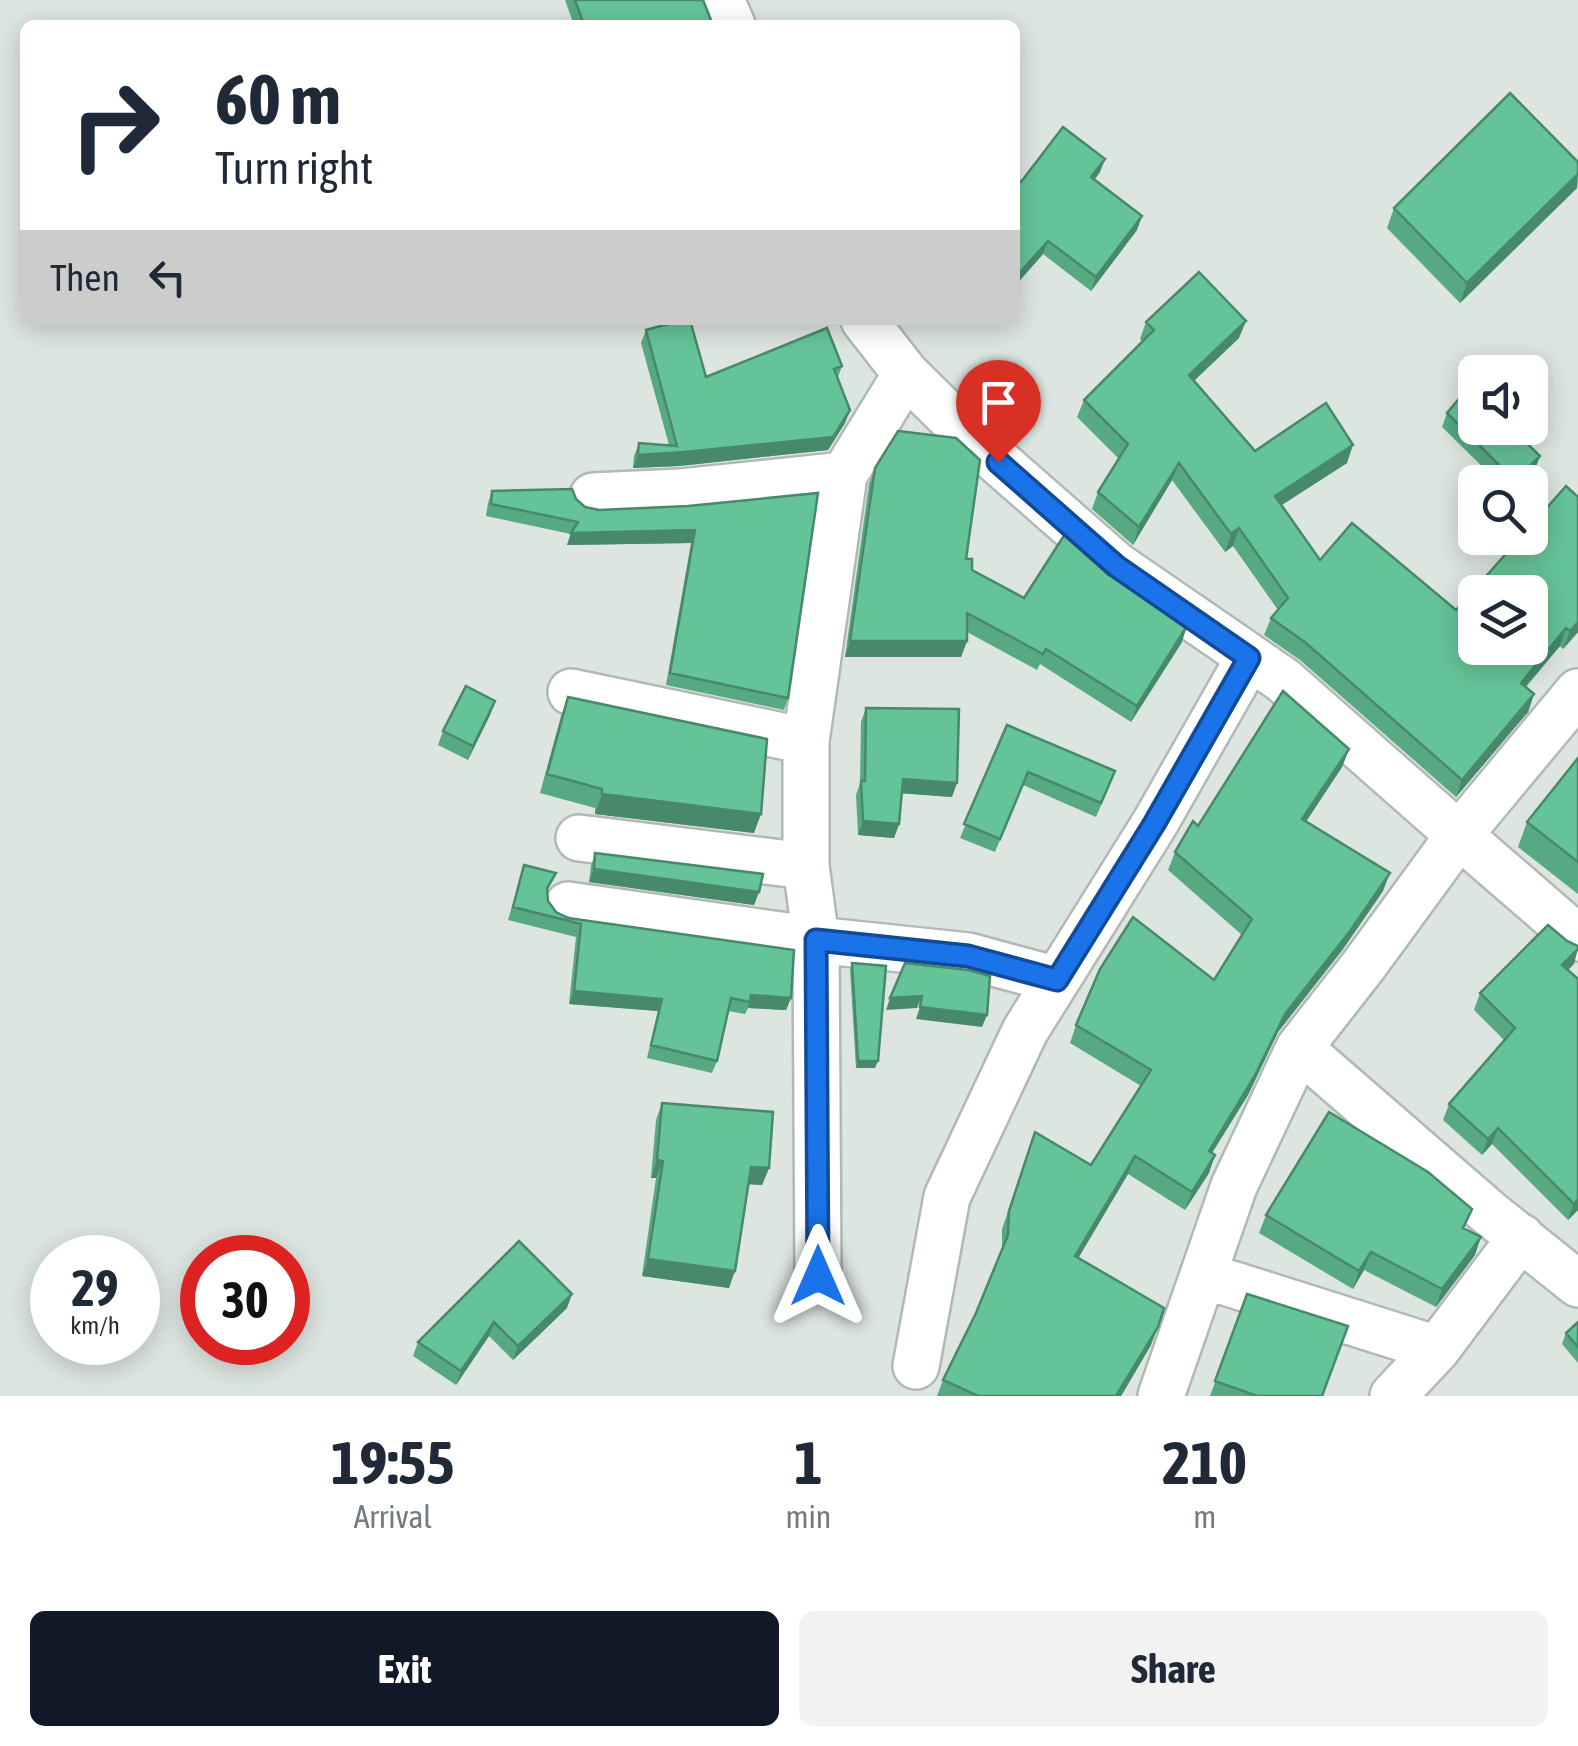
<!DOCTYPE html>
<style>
body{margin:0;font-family:"Asap Condensed",sans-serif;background:#f2f2f3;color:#1f2937;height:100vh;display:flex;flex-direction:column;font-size:38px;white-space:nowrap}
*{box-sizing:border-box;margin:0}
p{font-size:32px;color:#747a83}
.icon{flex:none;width:55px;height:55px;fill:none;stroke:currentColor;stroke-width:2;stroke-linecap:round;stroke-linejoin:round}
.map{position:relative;height:1396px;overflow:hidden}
.sheet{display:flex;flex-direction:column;background:#fff;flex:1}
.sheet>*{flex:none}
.top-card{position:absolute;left:20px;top:20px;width:1000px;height:305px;border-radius:15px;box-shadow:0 5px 25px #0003;background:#fff;color:#1f2937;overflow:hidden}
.buttons{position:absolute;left:1458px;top:355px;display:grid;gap:20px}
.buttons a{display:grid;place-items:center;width:90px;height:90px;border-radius:15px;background:#fff;box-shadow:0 5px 25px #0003;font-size:50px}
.speed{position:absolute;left:30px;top:1235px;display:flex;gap:20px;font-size:50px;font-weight:700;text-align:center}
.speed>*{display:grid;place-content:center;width:130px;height:130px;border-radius:50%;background:#fff;box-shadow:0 5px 25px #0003;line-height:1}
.speed small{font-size:25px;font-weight:400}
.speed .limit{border:15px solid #d22;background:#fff;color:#111}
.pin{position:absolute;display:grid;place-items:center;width:85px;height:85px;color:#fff;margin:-102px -42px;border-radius:50% 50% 50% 0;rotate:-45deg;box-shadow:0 0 10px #0007}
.pin .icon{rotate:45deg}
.me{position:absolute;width:110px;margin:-55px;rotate:0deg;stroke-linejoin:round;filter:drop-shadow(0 0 8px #0008)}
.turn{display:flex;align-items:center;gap:35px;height:210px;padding:0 30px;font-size:45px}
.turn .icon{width:130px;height:130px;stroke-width:2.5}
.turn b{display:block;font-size:70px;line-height:85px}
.then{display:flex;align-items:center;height:95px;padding:0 30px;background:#0003;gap:20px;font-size:38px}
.eta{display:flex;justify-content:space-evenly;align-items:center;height:170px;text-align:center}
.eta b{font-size:60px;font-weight:700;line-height:70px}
.action{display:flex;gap:20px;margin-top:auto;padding:20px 30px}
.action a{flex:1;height:115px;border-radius:15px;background:#111827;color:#fff;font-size:40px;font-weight:700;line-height:115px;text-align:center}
.action a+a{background:#f2f2f3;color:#1f2937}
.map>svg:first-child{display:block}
</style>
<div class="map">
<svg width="1578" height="1396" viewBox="0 0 1578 1396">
<rect width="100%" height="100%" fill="#dde5e0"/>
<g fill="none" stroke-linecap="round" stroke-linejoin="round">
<defs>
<path id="minor" d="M721 0 732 25
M864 320 906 374 969 436 1116 565 1283 680 1459 835 1578 692
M593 496 681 492 844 475
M571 692 806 741V866L816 940 968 956 1057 980
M806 741 844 475 906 374
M579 838 806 866
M568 905 816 940 818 1275
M1299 1048 1488 1212 1578 1284
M1203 1275 1437 1349
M916 1366 947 1197 1025 1031 1155 823 1249 658
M1161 1396 1234 1186 1299 1048 1364 965 1459 835 1578 938
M1393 1396 1437 1349 1521 1237"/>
</defs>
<!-- minor casing -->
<use href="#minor" stroke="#b2b9b5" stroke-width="50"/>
<!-- minor -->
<use href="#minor" stroke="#fff" stroke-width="45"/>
</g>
<!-- wall -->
<path fill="#57a982" d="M565 0H703L713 25H574Z
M1578 162 1577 188 1460 303 1387 228 1394 208Z
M1100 172 1094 180 1137 230 1091 291 1043 254 1015 286V177L1021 182Z
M1146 322 1239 338 1194 381 1255 451 1347 463 1282 505 1320 560 1456 610 1578 497V632L1563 649 1560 646 1526 687 1534 694 1528 712 1456 797 1300 660 1264 635 1271 618 1278 610 1233 546 1225 552 1172 480 1133 545 1092 509 1098 492 1119 459 1077 417 1084 400 1143 342 1140 339Z
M646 330 706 377 842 366 838 377 845 423 828 450 679 466 633 468 634 456 639 443 669 445 641 343Z
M1447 413 1535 469 1522 482H1498L1442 427Z
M875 468 966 559 972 570 1024 598 1182 642 1131 722 1040 664 1037 670 967 632V641L961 657H845L869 484Z
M492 491 576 499 585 507 599 510 688 506 788 698 784 710 666 685 691 543 567 545 571 534 486 516 488 503Z
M568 697 754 833 595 814V808L540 793 561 716Z
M495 701 490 715 468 760 438 745 443 731Z
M866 708 952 797 902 793 899 824 894 838 858 835 856 795 860 783 861 722Z
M1007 725 1110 784 1096 817 1023 785 995 852 960 838Z
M1349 749 1342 767 1306 821 1383 891 1343 949 1278 1032 1248 1095 1212 1153 1209 1173 1185 1210 1128 1174 1078 1258 1151 1345 1121 1396H937L943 1380 976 1313 1002 1251V1229L1035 1132 1091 1165 1141 1086 1070 1043 1076 1025 1214 980 1242 935 1168 870 1175 852 1198 826Z
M1578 758V894L1518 847 1527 822Z
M595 853 759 892 754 905 589 882 591 866Z
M524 865 556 873 547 892 548 901 556 912 791 998 786 1010 748 1008 745 1014 728 1011 717 1061 712 1073 647 1058 658 1011 569 1004 576 937 508 920Z
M852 963 875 1068H856L850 970Z
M1574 964 1568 970 1578 979V1210L1568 1220 1492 1144 1482 1155 1443 1120 1449 1104 1504 1040 1474 1010 1480 993Z
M662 1103 769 1168 762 1185 748 1184 729 1288 642 1276 656 1178H651L656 1120Z
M1266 1215 1465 1229 1475 1255 1436 1307 1364 1270 1353 1289 1259 1233Z
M519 1241 567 1308 513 1360 489 1336 456 1385 413 1356 418 1342Z
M1247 1294 1322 1396H1210Z
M1578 1322V1363L1562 1344 1566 1333Z"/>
<!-- shaded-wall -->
<path fill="#47896a" d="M1105 159 1100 172 1086 191 1091 177Z
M1578 174 1577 188 1460 303 1467 283Z
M1142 216 1137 230 1091 291 1096 277Z
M1048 241 1043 254 1015 286V278Z
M1246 321 1239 338 1182 392 1189 375Z
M850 410 845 423 828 450 679 466 633 468 638 455Z
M1353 445 1347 463 1269 513 1275 496Z
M1540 456 1535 469 1522 482H1515Z
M1179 463 1172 480 1133 545 1139 527Z
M1239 528 1233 546 1225 552 1231 534Z
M695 530 691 543 567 545 571 533Z
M1578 622V632L1563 649 1570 631Z
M1187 626 1182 642 1131 722 1137 706Z
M1566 628 1560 646 1514 700 1521 683Z
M850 641H967L961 657H845Z
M1534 694 1528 712 1456 797 1462 780Z
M495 701 490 715 468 760 473 746Z
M1349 749 1342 767 1296 837 1302 819Z
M903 779 957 783 952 797 898 793Z
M602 794 761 814 754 833 595 814Z
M863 821 899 824 894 838 858 835Z
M594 869 759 892 754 905 589 882Z
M1390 873 1383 891 1343 949 1278 1032 1248 1095 1202 1169 1209 1151 1285 1014Z
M1578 949 1574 964 1556 981 1562 965Z
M574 991 662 999 658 1011 569 1004Z
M751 995 791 998 786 1010 748 1008Z
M922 996 917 1008 886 1010 890 998Z
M920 1007 987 1015 982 1027 916 1019Z
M858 1061H878L875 1068H856Z
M1498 1128 1492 1144 1482 1155 1488 1139Z
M1215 1155 1209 1173 1185 1210 1192 1192Z
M1135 1156 1128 1174 1069 1274 1075 1256Z
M657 1160 663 1161 656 1178H651Z
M751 1167 769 1168 762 1185 745 1184Z
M1578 1199V1210L1568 1220 1574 1204Z
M1481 1237 1475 1255 1436 1307 1442 1289Z
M1371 1252 1364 1270 1353 1289 1359 1271Z
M648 1259 735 1271 729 1288 642 1276Z
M572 1294 567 1308 513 1360 518 1346Z
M494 1322 489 1336 456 1385 461 1371Z
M1158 1327 1151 1345 1121 1396H1116Z"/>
<!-- building -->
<path fill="#65c497" stroke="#47896a" stroke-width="2.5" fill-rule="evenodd" d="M575 0H703L713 25H584Z
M1510 93 1578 162V174L1467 283 1394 208Z
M1063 127 1105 159 1091 177 1142 216 1096 277 1048 241 1015 278V177L1021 182Z
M1199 272 1246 321 1189 375 1255 451 1326 403 1353 445 1275 496 1320 560 1352 523 1456 610 1520 538H1530V527L1566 486 1578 497V622L1570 631 1566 628 1521 683 1534 694 1462 780 1306 643 1271 618 1288 598 1239 528 1231 534 1179 463 1139 527 1098 492 1128 444 1084 400 1154 330 1146 322ZM1475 592H1530V648H1475Z
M683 320H690L706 377 827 328 842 366 834 369 850 410 833 437 684 452 638 455 639 443 677 446 646 330Z
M1469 387 1475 393V428H1511L1540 456 1515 481 1447 413Z
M898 431 956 438 980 460 966 559H972V570L1024 598 1065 534 1107 571 1187 626 1137 706 1046 649 1043 654 967 613V641H850L875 468Z
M572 489 576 499 585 507 599 510 688 506 818 493 788 698 670 673 695 530 571 533 578 522 491 504 492 491Z
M466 686 495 701 473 746 443 731Z
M1283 691 1349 749 1302 819 1390 873 1350 931 1285 1014 1254 1077 1209 1151 1215 1155 1192 1192 1135 1156 1075 1256 1164 1308 1158 1327 1116 1396H978L943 1380 976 1313 1008 1235 1009 1211 1035 1132 1091 1165 1151 1070 1076 1025 1100 969 1133 917 1214 980 1252 919 1175 852 1193 821 1198 826Z
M568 697 767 739 761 814 602 794V789L547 774Z
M866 708 959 709 957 783 903 779 899 824 863 821 861 781H865Z
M1007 725 1115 771 1101 803 1028 772 1000 839 964 824Z
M1578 758V862L1527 822Z
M595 853 763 874 759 892 594 869Z
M524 865 556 873 547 888 548 901 556 912 568 918 794 950 791 998 751 995 750 1002 731 998 717 1061 651 1045 662 999 574 991 581 924 513 907Z
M1548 925 1567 941 1578 946V949L1562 965 1578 979V1199L1574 1204 1498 1128 1488 1139 1449 1104 1515 1028 1480 993Z
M852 963 886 966 878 1061H858Z
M905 963 968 970 990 976 987 1015 920 1007 922 996 890 998Z
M662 1103 773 1112 769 1168 751 1167 735 1271 648 1259 663 1161 657 1160Z
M1329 1112 1428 1172 1472 1209 1463 1228 1481 1237 1442 1289 1371 1252 1359 1271 1266 1215Z
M519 1241 572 1294 518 1346 494 1322 461 1371 418 1342Z
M1247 1294 1348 1326 1322 1396H1257L1215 1381Z
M1578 1322V1347L1566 1333Z"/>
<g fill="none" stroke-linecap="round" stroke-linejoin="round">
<defs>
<path id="route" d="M818 1276 816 940 968 956 1057 980 1154 824 1249 658 1116 566 998 462"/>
</defs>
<!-- route casing -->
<use href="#route" stroke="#114b97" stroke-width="25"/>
<!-- route -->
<use href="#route" stroke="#1a73e8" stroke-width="18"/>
</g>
</svg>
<div class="buttons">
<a><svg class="icon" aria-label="sound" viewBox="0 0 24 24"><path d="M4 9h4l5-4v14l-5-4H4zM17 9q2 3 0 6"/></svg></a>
<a><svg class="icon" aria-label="search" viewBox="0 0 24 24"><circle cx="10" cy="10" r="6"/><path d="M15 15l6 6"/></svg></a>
<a><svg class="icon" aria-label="layers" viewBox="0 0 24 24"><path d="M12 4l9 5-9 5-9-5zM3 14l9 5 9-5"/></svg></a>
</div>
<div class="speed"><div>29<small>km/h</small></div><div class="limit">30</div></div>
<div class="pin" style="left:998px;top:462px;background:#d93025"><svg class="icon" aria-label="arrive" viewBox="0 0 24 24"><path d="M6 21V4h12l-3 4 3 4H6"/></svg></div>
<svg class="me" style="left:818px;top:1276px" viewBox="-20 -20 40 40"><path d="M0-17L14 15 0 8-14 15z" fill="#1a73e8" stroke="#fff" stroke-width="4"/></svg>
<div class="top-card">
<div class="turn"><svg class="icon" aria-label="right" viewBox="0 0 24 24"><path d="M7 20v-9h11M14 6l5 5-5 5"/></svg><div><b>60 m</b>Turn right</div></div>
<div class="then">Then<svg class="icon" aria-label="left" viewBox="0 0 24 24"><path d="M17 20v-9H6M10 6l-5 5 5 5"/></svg></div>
</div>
</div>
<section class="sheet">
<div class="eta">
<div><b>19:55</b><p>Arrival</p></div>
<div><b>1</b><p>min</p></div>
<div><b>210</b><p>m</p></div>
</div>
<div class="action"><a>Exit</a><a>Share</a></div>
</section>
